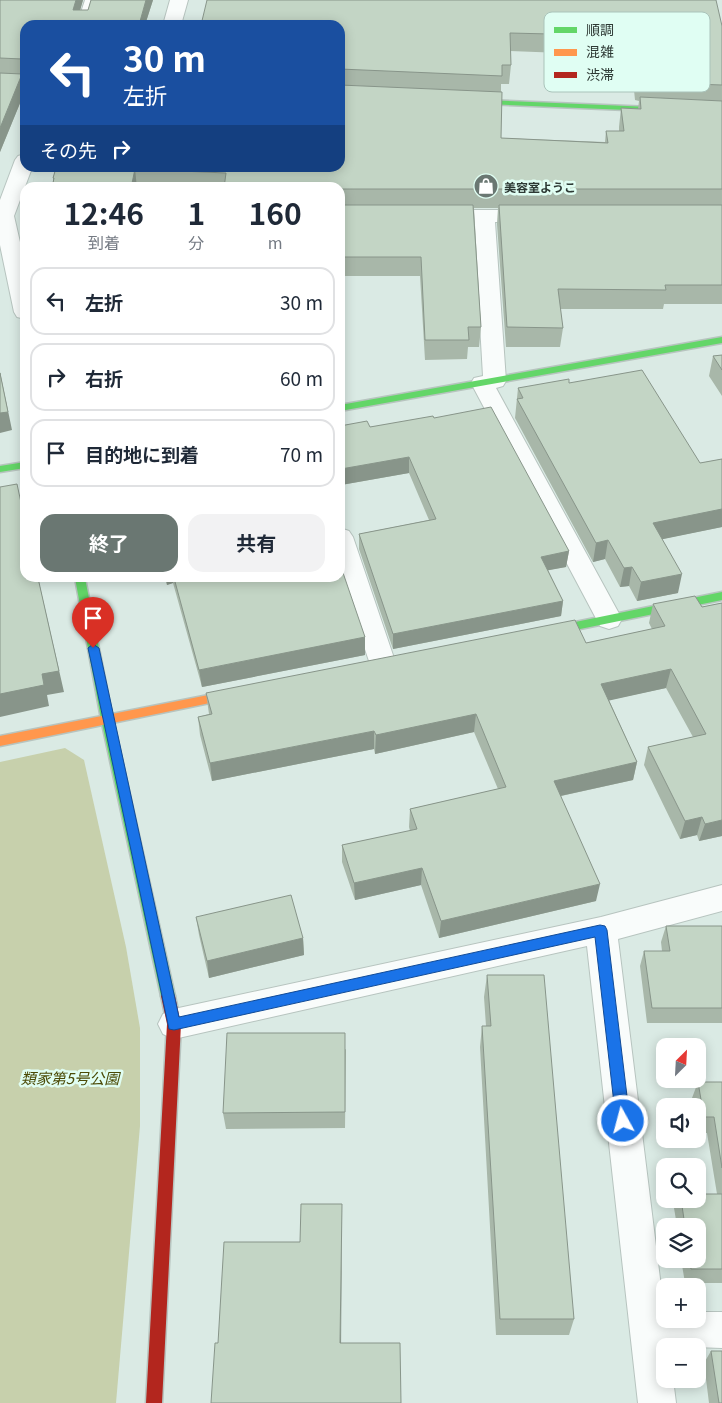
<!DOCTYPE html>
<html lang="ja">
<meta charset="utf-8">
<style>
body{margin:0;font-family:Georgia,"Noto Sans JP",serif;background:#f2f2f3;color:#1f2937;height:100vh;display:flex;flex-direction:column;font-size:19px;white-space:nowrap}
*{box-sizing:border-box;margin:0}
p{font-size:16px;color:#747a83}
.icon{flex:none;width:28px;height:28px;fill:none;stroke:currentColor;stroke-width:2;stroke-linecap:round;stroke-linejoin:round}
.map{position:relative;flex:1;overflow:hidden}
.details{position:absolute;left:20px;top:182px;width:325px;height:400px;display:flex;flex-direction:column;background:#fff;border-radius:15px;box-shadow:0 2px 12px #0003}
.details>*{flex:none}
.banner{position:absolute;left:20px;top:20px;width:325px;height:152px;border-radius:15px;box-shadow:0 2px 12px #0003;background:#1a4fa0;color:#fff;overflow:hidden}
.needle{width:32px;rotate:24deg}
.tools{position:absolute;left:656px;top:1038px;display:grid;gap:10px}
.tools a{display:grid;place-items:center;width:50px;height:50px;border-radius:10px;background:#fff;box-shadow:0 2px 12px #0003;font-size:25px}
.pin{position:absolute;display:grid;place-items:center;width:42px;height:42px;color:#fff;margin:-51px -21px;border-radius:50% 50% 50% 0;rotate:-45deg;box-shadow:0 0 5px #0007}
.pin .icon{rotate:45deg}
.me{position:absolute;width:55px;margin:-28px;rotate:353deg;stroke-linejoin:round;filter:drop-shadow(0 0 4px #0008)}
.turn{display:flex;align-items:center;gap:18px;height:105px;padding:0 20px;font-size:22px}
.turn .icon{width:65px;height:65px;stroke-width:2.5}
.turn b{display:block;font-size:35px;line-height:42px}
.then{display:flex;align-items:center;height:48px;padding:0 20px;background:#0003;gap:10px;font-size:19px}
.eta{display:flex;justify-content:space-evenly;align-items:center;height:85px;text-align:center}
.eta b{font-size:30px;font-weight:700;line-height:35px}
.primary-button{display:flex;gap:10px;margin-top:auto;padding:10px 20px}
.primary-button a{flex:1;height:58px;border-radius:15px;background:#6a7772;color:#fff;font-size:20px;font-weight:700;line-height:58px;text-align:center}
.primary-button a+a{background:#f2f2f3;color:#1f2937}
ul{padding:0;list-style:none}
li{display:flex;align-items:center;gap:15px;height:68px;margin:0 10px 8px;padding:0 10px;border:2px solid #e0e1e3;border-radius:15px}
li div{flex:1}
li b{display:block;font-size:19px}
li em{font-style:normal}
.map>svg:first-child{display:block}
</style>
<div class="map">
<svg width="722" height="1403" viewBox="0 0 722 1403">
<rect width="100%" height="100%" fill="#daeae4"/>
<!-- green -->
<path fill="#c7d0ac" d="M65 748 84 760 126 947 140 1028V1126L116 1403H0V762Z"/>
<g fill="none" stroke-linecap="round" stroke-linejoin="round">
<defs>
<path id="lane" d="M85 0H97L89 25H77Z"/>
<path id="street" d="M170 0H188L181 25H163Z
M25 154V168H32L14 216 25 264V319L17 317 14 312 0 245V200L15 160 18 156Z
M436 210H536L543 212 546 216 543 220 536 222H495L506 381 503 386 496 388 622 619 618 626 609 629 600 626 471 383 474 378 483 376 474 222H436L429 220 426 216 429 212Z
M340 528 349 531 353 537 396 664 393 671 383 674 373 671 370 664 340 575Z
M722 885V911L618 939 665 1319H698V1312H722V1348L665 1346V1379H673L676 1403H638L587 946 174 1039 163 1034 158 1024 163 1014 174 1009 601 917Z"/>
<path id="fast" d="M461 99 722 110V114L464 103 460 101Z
M722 337V343L340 411V405Z
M25 462V468L0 472V466Z
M75 578H85L113 719 175 996 173 1000 168 1002 163 1000 161 996 101 719Z
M722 592V600L541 637 536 633 541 629Z"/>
<path id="slow" d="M244 688 248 689 250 692 248 695 244 696 0 746V736Z"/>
<path id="jam" d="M168 990 173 992 175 996 181 1024 162 1403H146L167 1024 161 996 163 992Z"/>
</defs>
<!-- lane casing -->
<use href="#lane" stroke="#b7c4bf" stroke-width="2"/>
<!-- street casing -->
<use href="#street" stroke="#b7c4bf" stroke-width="2"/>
<!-- fast casing -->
<use href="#fast" stroke="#b7c4bf" stroke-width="3"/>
<!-- slow casing -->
<use href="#slow" stroke="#b7c4bf" stroke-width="3"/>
<!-- jam casing -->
<use href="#jam" stroke="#b7c4bf" stroke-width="3"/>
<!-- lane -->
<use href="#lane" fill="#f9fcfb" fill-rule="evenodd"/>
<!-- street -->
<use href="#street" fill="#f9fcfb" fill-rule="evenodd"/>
<!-- fast -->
<use href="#fast" fill="#63d668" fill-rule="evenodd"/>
<!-- slow -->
<use href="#slow" fill="#ff974d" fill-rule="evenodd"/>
<!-- jam -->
<use href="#jam" fill="#b3261e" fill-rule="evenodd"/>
</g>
<!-- wall -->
<path fill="#a8b7a9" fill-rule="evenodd" d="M0 0H83L80 10H88L91 0H153L145 25H25V76L22 75 25 91 0 152Z
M340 25 722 26V304H664L663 309H560L563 328 560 347H506L497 224 498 208H474L481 327 479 347H468L467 359 425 360 420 276H340V188H52L53 181V178L56 168H340ZM510 51 588 54V58L631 60 635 100 639 101 638 109 621 108 619 127V131H606L605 142 501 138V84H509L511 65Z
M722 355V396L709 376 713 356Z
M569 383 700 463 722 459V527L662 539 678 593 637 601 629 586 620 587 605 559 593 562 515 418 518 388Z
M434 418 569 551 566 567 548 570 563 601 561 616 393 649 359 549V534L429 520 409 473 341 485 340 483V426L370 427Z
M165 578H340L365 637V655L202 687 173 583 167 585Z
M722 603V836L699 841 697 835 680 839 644 765 648 747 693 737 666 688 609 700 637 762 633 780 561 796 596 901 439 938 421 885 355 900 342 862V845L410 831 409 827 410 809 498 789 474 732 375 754 374 749 212 781 200 735 198 717 209 714 206 693 586 643 652 629 649 623 653 604 702 607Z
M196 917 303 938 304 955 209 978 199 935Z
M666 926H722V1023H647L640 966 644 951H662L661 942Z
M487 975 574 1319 569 1335H496L480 1047 482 1026H486L484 997Z
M346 1049 345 1128 226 1129 223 1113Z
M698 1082H722V1283H685L681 1259H698V1226H677L674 1208 678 1199H698L717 1194 707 1133H698V1106H693L692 1098Z
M711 1351 722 1403H709L704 1363Z"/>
<!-- shaded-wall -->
<path fill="#88958a" d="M76 0H83L76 25 73 10Z
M146 0H153L145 25H139Z
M22 74 25 91 0 152V128Z
M135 169 137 188H131Z
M0 372 12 430 0 433Z
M409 457V473L341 485V469Z
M722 503V527L649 542 653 523Z
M608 540 605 559 593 562 596 543Z
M569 551 566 567 539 572 541 557Z
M632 567 629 586 620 587 624 568Z
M682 574 678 593 637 601 641 582Z
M38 578 64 692 47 695 49 706 0 717V694Z
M166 578H173V583L167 585Z
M563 601 561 616 393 649V634Z
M365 637V655L202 687 199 670Z
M671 669 666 688 598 703 601 684Z
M476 714 474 732 375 754 376 735Z
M374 731V749L212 781 210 763Z
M637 762 633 780 551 798 554 781Z
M702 817 697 835 680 839 685 821Z
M722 820V836L699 841 705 824Z
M422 868 421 885 355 900 354 883Z
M600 884 596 901 439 938 441 921Z
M303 938 304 955 209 978 207 961Z
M342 1204V1218L341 1355 340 1343Z"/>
<!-- building -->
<path fill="#c3d5c5" stroke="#88958a" d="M0 0H76L73 10H88L91 0H146L139 25H25V67L24 70 22 59 0 58Z
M207 0H716L722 26V85L638 82 634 41 591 40 590 35 510 33 511 65H502V76L340 69V25H201Z
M0 73 22 74 0 128Z
M340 85 502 92 501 138 608 143 606 131H624L621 108 641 109 640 97 722 101V189H340V188H224L226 173 135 169 131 188H52L54 178H53L56 168H340Z
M340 205H473L481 327H468L469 340H425L421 257H340Z
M499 205H722V285H665L666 290 558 289 563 328 507 327Z
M722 355V370L713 356Z
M642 370 700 463 722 459V509L653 523 682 574 641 582 632 567 624 568 608 540 596 543 517 399 523 398 518 388 569 379V383Z
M0 373 8 412 0 413Z
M491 407 569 551 541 557 563 601 393 634 359 534 436 519 409 457 341 469 340 468V426L367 421 370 427 433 416 434 418Z
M17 484 25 521V578H38L59 671 42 674 44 685 0 694V487Z
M340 564 365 637 199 670 174 578H340Z
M695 596 702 607 722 603V820L705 824 702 817 685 821 648 747 706 734 671 669 601 684 637 762 554 781 600 884 441 921 422 868 354 883 342 845 417 829 410 809 506 787 476 714 376 735 374 731 210 763 198 717 212 714 206 693 575 620 586 643 665 626 653 604Z
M291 895 303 938 207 961 196 917Z
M666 926H722V1008H652L644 951H670Z
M487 975H544L574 1319H500L482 1026H491Z
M227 1033H345V1112L223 1113Z
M698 1082H722V1168L714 1117H704Z
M698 1194H722V1269H691L690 1259H698V1226H685L681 1199H698Z
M301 1204H342L340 1343H400L401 1403H211L215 1343H218L224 1242H300Z
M711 1351H722V1403H719Z"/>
<!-- route -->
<path fill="#1a73e8" stroke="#114b97" d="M93 644 99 648 179 1017 600 925 605 926 607 930 630 1121 628 1126 623 1128 618 1126 616 1121 595 937 174 1030 169 1029 88 648Z"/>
<!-- icons -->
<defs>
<symbol id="shop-disc" viewBox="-11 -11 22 22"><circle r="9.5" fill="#6a7772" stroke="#e0fef3"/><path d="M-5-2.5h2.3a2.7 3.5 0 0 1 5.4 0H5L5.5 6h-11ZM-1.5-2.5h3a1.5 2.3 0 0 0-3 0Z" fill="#fff"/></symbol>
</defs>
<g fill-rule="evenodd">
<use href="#shop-disc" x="472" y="172" width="28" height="28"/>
</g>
<g text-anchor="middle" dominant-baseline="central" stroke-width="5" stroke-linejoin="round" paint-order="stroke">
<!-- far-poi labels -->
<g font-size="12" font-weight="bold" fill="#2d3934" stroke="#e0fef3" text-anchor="start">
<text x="504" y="186">美容室ようこ</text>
</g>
<!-- park labels -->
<g font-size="15" font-style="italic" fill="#4b4a06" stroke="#e0fef3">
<text x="70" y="1077">類家第5号公園</text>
</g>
</g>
<!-- legend -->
<rect x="544" y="12" width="166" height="80" rx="8" fill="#e0fef3" stroke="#aac3ba" stroke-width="1"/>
<rect x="554" y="27" width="23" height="6" fill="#63d668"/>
<rect x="554" y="49" width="23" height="7" fill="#ff974d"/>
<rect x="554" y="72" width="23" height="6" fill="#b3261e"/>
<g font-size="14" fill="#2d3934">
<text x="586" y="35">順調</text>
<text x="586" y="57">混雑</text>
<text x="586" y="80">渋滞</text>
</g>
</svg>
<div class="tools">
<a><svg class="needle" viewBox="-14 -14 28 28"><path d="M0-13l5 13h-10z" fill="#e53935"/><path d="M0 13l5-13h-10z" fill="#747a83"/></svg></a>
<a><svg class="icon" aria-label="sound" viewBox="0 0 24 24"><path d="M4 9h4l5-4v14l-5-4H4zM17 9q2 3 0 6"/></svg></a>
<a><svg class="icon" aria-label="search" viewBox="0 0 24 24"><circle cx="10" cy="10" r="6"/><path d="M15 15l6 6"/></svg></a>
<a><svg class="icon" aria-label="layers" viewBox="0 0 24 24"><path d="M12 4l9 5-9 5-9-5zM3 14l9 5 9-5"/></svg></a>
<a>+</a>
<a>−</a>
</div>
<div class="pin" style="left:93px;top:648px;background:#d93025"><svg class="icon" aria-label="arrive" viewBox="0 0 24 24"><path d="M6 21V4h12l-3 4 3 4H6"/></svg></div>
<svg class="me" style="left:623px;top:1121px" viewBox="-20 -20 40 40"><circle r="17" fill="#1a73e8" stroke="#fff" stroke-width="3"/><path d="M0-11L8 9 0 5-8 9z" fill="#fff"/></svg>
<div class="banner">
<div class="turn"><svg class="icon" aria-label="left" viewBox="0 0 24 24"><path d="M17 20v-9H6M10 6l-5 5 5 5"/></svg><div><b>30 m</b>左折</div></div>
<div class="then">その先<svg class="icon" aria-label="right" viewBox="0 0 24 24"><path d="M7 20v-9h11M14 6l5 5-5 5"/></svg></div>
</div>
<section class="details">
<div class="eta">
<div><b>12:46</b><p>到着</p></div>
<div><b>1</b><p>分</p></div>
<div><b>160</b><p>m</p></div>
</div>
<ul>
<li><svg class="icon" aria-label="left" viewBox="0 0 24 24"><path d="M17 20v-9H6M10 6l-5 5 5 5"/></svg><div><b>左折</b></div><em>30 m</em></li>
<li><svg class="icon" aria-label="right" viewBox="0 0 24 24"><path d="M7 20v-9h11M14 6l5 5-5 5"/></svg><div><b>右折</b></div><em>60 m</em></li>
<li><svg class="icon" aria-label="arrive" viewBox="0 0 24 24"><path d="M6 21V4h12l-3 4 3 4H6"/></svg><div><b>目的地に到着</b></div><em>70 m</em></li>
</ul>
<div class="primary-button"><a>終了</a><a>共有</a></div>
</section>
</div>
